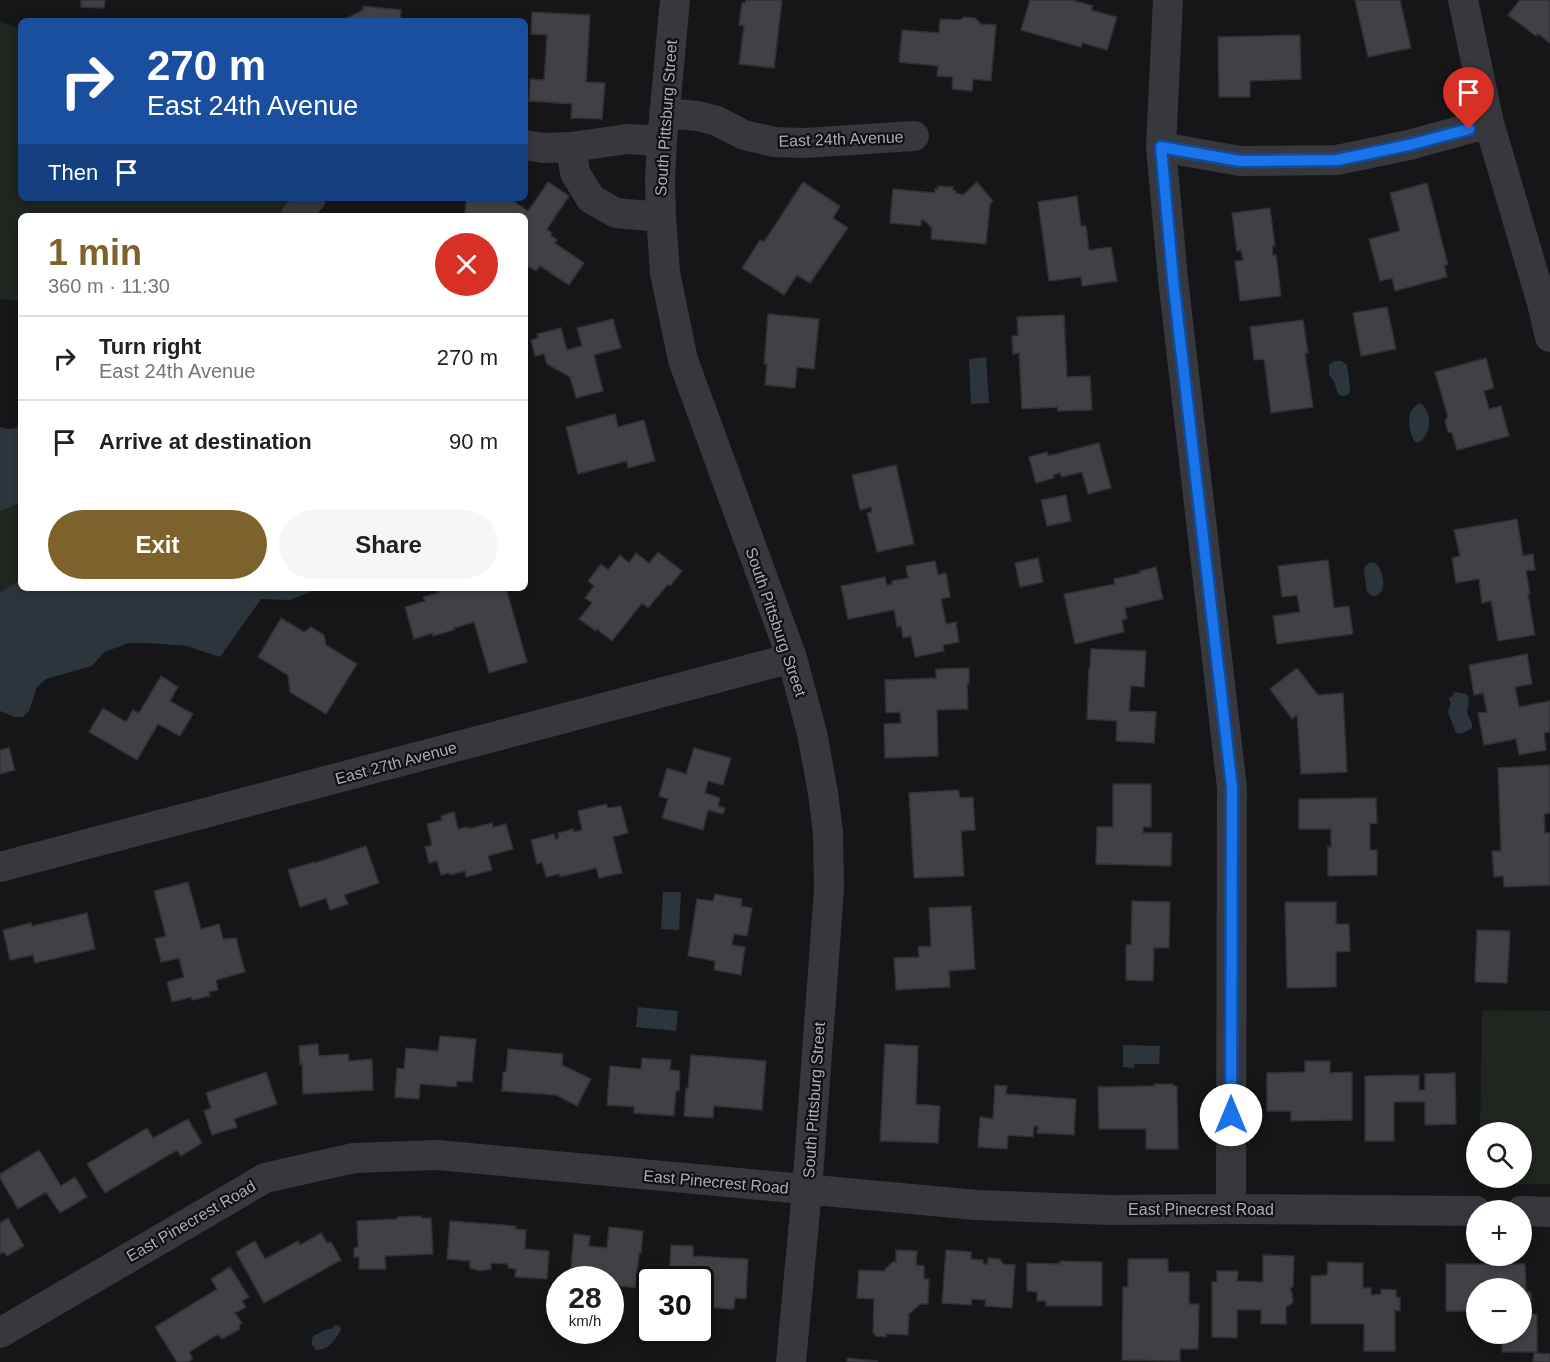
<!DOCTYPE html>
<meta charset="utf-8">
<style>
body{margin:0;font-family:Arial,sans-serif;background:#f6f6f6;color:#202124;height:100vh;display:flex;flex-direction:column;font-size:22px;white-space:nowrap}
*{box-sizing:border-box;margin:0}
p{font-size:20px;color:#757577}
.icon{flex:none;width:33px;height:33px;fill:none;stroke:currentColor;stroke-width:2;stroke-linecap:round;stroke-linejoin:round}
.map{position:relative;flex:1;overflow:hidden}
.panel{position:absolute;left:18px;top:213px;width:510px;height:378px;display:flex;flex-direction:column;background:#fff;border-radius:9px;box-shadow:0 3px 9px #0003}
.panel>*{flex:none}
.guide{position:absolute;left:18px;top:18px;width:510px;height:183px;border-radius:9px;box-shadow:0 3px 9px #0003;background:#1a4fa0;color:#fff;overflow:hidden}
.tools{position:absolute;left:1466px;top:1122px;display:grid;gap:12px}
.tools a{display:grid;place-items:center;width:66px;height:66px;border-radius:50%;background:#fff;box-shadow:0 3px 9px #0003;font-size:30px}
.speed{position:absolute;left:546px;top:1266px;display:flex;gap:12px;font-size:30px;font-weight:700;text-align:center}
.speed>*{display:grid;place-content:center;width:78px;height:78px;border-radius:50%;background:#fff;box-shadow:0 3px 9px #0003;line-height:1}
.speed small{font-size:15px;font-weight:400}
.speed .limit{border:3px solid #111;border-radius:9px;background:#fff;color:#111}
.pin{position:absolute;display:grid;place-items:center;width:51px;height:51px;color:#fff;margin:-62px -26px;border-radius:50% 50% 50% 0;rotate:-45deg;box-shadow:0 0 6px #0007}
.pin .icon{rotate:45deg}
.me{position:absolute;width:66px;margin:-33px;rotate:0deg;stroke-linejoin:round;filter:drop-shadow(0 0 4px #0008)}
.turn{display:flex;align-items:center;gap:21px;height:126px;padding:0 30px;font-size:27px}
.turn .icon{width:78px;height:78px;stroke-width:2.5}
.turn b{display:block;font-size:42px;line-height:51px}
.then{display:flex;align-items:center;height:57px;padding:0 30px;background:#0003;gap:12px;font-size:22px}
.round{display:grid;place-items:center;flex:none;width:63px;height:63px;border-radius:32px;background:#f6f6f6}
.headline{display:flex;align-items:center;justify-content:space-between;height:102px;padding:0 30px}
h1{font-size:36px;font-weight:600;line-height:45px;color:#7e622b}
.button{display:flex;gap:12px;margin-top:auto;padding:12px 30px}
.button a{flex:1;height:69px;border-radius:36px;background:#7e622b;color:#fff;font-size:24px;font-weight:600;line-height:69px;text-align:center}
.button a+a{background:#f6f6f6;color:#202124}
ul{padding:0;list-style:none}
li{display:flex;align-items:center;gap:18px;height:84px;padding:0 30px;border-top:2px solid #e0e0e0}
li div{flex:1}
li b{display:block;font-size:22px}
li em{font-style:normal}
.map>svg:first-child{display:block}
</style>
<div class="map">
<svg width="1550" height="1362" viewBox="0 0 1550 1362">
<rect width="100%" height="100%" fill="#161618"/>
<!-- green -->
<path fill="#1e261f" d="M0 21 21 30V198H296L278 216H21V301L0 299Z
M21 502V579L0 593V512Z
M1482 1010 1550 1011V1184H1479V1178H1521V1132H1480Z"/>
<!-- water -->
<path fill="#2c353c" d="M986 357 989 403 971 404 969 359Z
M1334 361H1341L1347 365 1350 388 1349 394C1336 400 1338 390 1334 382 1333 379 1330 376 1329 374V365Z
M1420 403C1433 411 1432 436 1418 443L1414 441C1408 429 1405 410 1420 403Z
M0 427 9 429 21 427V502L0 512Z
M1370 562 1376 563C1384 572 1389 596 1372 596L1367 592 1364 571 1365 566Z
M21 579V588H310V592L290 600 261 599 220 657 187 646 148 643H129L104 652 92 666 46 679 37 687 29 711 23 717H15L0 711V593Z
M1454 692 1466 694 1469 697 1467 712 1472 724V728L1461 734 1456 733 1448 712 1451 702 1449 701V697H1452Z
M663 892H681L679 930 661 929Z
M638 1007 678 1011 676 1031 636 1027Z
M1123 1045 1160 1046 1159 1064H1134V1068L1123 1067Z
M335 1325 340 1326 341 1330C335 1340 329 1350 316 1350 311 1345 311 1342 313 1336L327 1329H332Z"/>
<!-- building -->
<path fill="#404145" stroke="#303034" stroke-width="1.5" d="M81 0H105L104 8 81 7Z
M746 0H782L774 68 739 64 744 26 739 25 742 3H745Z
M1030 0H1072L1093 6 1091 10 1117 17 1107 50 1083 43 1081 47 1021 30Z
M1355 0H1400L1411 48 1368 57Z
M1520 0H1550V43L1538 34 1536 36 1508 15Z
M363 6 401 10 400 21H341L363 10Z
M532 12 590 15 586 82 605 83 602 119 571 118 572 104 529 101 530 79 544 80 547 35 531 34Z
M964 17 975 18 981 24 996 25 991 81 973 79 972 91 952 89 953 77 937 76 938 66 899 62 902 30 939 33 940 19 960 20Z
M1300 35 1301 79 1250 81V97H1219L1218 37Z
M548 182 569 196 547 229 552 233 550 235 557 240 555 243 584 263 569 285 540 266 536 271 529 267 525 272V216H467L465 215 466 198H509L528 211Z
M803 182 840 206 833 218 848 228 810 283 797 275 784 295 742 268 760 240 764 242Z
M977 182 993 201 990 204 986 244 931 239 932 228 924 220H921V226L890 223 893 189 935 193V189H938V186L953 187V190L956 191V193L963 195Z
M1427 183 1448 265H1444L1447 277 1395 291 1392 278 1380 281 1369 239 1400 231 1390 193Z
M1077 196 1081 226H1086L1089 250 1111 247 1117 281 1082 286 1081 277 1049 281 1038 202Z
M1270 208 1275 246H1272L1273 255H1276L1281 296 1240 301 1235 261 1243 260 1241 250 1237 251 1232 213Z
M1387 307 1396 349 1361 356 1353 313Z
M768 314 819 319 814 369 797 367 795 388 765 385 767 364H764Z
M1064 315 1067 377 1090 376 1092 410 1058 411 1057 407 1022 409 1019 353 1013 354 1012 336H1018L1017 317Z
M613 319 621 348 594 355 603 391 576 398 570 377 547 364 544 354 535 356 531 340 538 338 537 334 561 328 567 350 582 346 577 328Z
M1303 320 1308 353H1305L1313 407 1271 413 1264 359 1254 360 1250 327Z
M1486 358 1494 388 1484 391 1489 409 1501 406 1509 436 1457 450 1452 433 1448 432 1445 421 1448 417 1435 372Z
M615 414 618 427 644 420 655 461 628 468 627 461 578 474 566 427Z
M1099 443 1111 488 1088 494 1082 472 1062 477 1060 473 1053 475 1054 478 1036 483 1029 457 1047 452 1048 456Z
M896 465 914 544 877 552 867 513 872 512 871 507 860 510 852 475Z
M1066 495 1071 521 1047 526 1041 500Z
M1517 519 1523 556 1533 554 1535 570 1526 571 1530 594H1528L1535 635 1498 641 1491 601 1482 603 1479 579 1456 583 1452 558 1460 556 1454 530Z
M658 552 682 571 670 586 668 584 648 608 642 603 612 641 597 629 596 631 579 619 592 603 585 598 594 586 588 581 601 564 608 570 620 555 629 563 636 553 649 563Z
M1038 558 1043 582 1020 587 1015 563Z
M1328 560 1334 608 1349 606 1353 634 1277 644 1273 616 1300 612 1297 595 1282 597 1278 566Z
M935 561 938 575 946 573 950 597 941 599 946 624 956 622 959 642 943 645 944 651 915 657 911 636 903 638 901 626 897 627 894 610 848 619 841 586 885 577 887 586 892 584V581L908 578 906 566Z
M1156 567 1163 599 1125 608 1127 619 1122 620 1124 632 1075 644 1064 594 1115 584 1114 579 1140 573V571Z
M442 588H506L527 662 489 673 474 622 454 628V630L433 636V633L414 639 405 607 425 601 423 597 438 593 437 589Z
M281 618 304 632 311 627 324 635 326 645 357 664 326 714 290 692 288 675 258 657Z
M1091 649 1146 651 1144 687 1131 686 1129 711 1156 712 1154 743 1116 741 1117 721 1087 719 1089 668H1090Z
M1527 654 1532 684 1515 687 1519 707 1550 701V732L1544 733 1546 750 1519 755 1516 739 1484 745 1478 713 1487 712 1483 693 1474 695 1469 665Z
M969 668V684H967L968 709 937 710 938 756 885 758 884 724 901 723 900 712 886 713 885 680 936 678V669Z
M1297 668 1318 695 1343 693 1347 772 1301 774 1297 715 1292 719 1270 689Z
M161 676 178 687 170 701 193 714 180 736 158 724 137 760 89 732 103 708 126 722 133 710 139 713Z
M9 748 15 770 0 774V750Z
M694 748 731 758 723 785 708 781 705 793 720 798 718 806 725 808 723 814 708 810 703 830 662 818 668 799 659 796 667 768 686 774Z
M1550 765V813L1544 814 1545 833H1550V885L1504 887 1503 876 1494 877 1492 851H1501L1498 768Z
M1113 784H1151V827H1143V833H1172L1171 866 1096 864 1097 827H1113Z
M958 790 960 798 973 797 975 830 961 831 964 876 914 878 909 793Z
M1376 798 1377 824 1370 823V850H1377V875L1328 876V846L1331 847V829H1299V799Z
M606 804 608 808 621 806 628 833 613 837 622 873 599 878 596 868 560 877V874L546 877 542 862 537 864 531 840 554 834 555 839 559 838 558 833 573 829V832L582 830 578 811Z
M454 812 458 829 468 827V829L492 823 493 827 506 824 513 849 488 856 492 870 466 877 465 871 450 875 449 873 441 875 437 861 429 863 425 847 432 845 427 824 442 820 441 816Z
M366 846 379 883 344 895 348 904 330 910 326 898 300 907 288 870 314 862 315 863Z
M188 882 201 929 219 924 223 939 236 938 245 972 216 980 218 990 209 992 210 996 192 1000 191 997 172 1002 167 982 184 977 179 958 161 962 155 939 166 936 154 891Z
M715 894 742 899 741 906 752 908 747 936 734 934 732 945 745 947 741 975 714 970 715 961 688 956 697 899 713 901Z
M1132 901 1170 902 1169 948H1154L1153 981 1126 980V945H1131Z
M1285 902H1336V924H1349L1350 951 1336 952V987L1287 988Z
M971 906 975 969 949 971 950 987 896 990 894 958 919 957 918 947 931 946 929 908Z
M87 913 95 949 35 963 33 955 10 960 3 930 31 923 32 926Z
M1477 930 1510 931 1507 983 1475 982Z
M440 1036 476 1039 472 1082 457 1081 456 1087 420 1084 419 1099 395 1097 397 1068 404 1069 406 1048 438 1051Z
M318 1044 319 1056 348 1054 349 1061 372 1059 373 1090 303 1094 302 1063 300 1064 299 1046Z
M885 1044 918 1046 916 1104 940 1106 938 1143 880 1141Z
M508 1049 563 1054 562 1065 591 1079 577 1106 556 1095 502 1091 503 1072H506Z
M691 1055 766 1061 762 1110 714 1106 713 1118 684 1116 686 1088H688Z
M642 1058 671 1060 670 1070 680 1071 679 1091H676L674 1116 634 1113V1107L607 1105 610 1066 641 1069Z
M1305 1061H1330V1073L1352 1072V1120L1291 1121V1111H1267V1073L1305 1072Z
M266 1072 277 1104 234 1119 237 1127 212 1135 204 1111 211 1108 206 1093Z
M1455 1073 1456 1124 1425 1125V1102H1394V1141H1365V1076L1419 1075V1090H1425V1074Z
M1154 1084H1173V1086H1177L1178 1149H1146V1129H1099L1098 1087 1154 1086Z
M995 1085 1007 1086 1006 1094 1076 1099 1074 1135 1037 1133 1038 1126H1034L1033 1137 1008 1135 1007 1149 978 1147 980 1117 993 1119Z
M188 1119 202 1143 181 1156 177 1150 105 1193 87 1164 147 1128 153 1138Z
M39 1150 61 1186 75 1177 87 1197 60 1213 46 1192 18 1209 0 1178V1174Z
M421 1216V1218H431L433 1254 385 1256 386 1269H359V1257H354V1248L358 1247 357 1221 397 1219V1217Z
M8 1218 24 1246 7 1256 4 1252 0 1254V1223Z
M450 1221 516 1226 515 1229 526 1230 525 1249 549 1251 547 1279 515 1277 516 1269 508 1268V1264L491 1263V1269L480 1271 470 1268V1261L447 1259Z
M609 1227 643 1231 641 1253H639L636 1288 613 1285V1293H610V1280H570L574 1234 590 1236 589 1246 607 1248Z
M321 1233 327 1243 331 1242 341 1260 264 1303 236 1252 255 1241 265 1259 298 1241 300 1245Z
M671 1245 693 1246V1256L748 1259 746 1299 735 1298 734 1309 700 1307V1280H669Z
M896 1250 917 1251 916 1265 924 1266V1279H929L928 1304H920L909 1314 908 1335 886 1334V1337L875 1336V1333H873L874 1299 857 1298 859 1270 885 1271V1269L893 1262H896Z
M946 1250 971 1252V1259L983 1260V1264H988V1258L1000 1259 1003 1264 1015 1265 1012 1308 985 1306 986 1300 972 1299 971 1305 942 1303Z
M1263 1255 1294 1256 1293 1287 1290 1288 1292 1293 1293 1302 1289 1306H1286V1324H1261V1310H1237V1338L1212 1337V1282H1217V1271H1238L1237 1281 1263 1282Z
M1128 1259H1168V1272H1189V1304H1199L1198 1349H1180V1361L1122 1360 1123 1287H1128Z
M1060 1261 1102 1262V1306H1046V1301H1037V1292L1027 1291V1263L1060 1264Z
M1328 1262 1363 1263V1288H1371V1295L1381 1294V1289L1396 1290V1297L1400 1298V1311L1395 1310V1351H1364V1324H1311V1276L1327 1275Z
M1446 1264H1525L1526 1291 1531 1292V1314H1537V1352H1502V1334H1521V1288H1476V1311H1446Z
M230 1267 249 1297 242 1301 246 1307 235 1313 242 1323 239 1325 240 1329 222 1339 218 1334 189 1352 193 1359 188 1362H177L155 1327 217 1289 211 1279Z
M1534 1353 1550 1354V1362H1533Z
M847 1358 877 1361V1362H847Z"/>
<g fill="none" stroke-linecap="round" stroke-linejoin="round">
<!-- minor -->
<path stroke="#37383d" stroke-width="30" d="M675 0 662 141 660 179 661 217 665 273 683 360 792 658 812 733 823 793 828 833 829 889 807 1190 791 1362
M1168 0 1161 147 1173 279 1232 788 1231 1209
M1463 0 1489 123 1542 303 1550 337
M664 113 698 116 717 121 744 135 774 142 805 143 914 136
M525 145 544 148 571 147 628 139 662 141
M571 147 575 173 591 199 616 213 661 217
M1161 147 1240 161 1337 160 1409 145 1489 123
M296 216 311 198
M0 867 792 658
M1521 1211 1550 1212
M0 1333 265 1178 354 1158 437 1155 976 1205 1111 1210 1231 1209 1476 1211"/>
</g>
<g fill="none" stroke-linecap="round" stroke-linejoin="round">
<defs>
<path id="route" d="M1231 1115 1232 788 1173 279 1161 147 1240 161 1337 160 1409 145 1469 129"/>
</defs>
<!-- route casing -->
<use href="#route" stroke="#114b97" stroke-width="15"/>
<!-- route -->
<use href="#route" stroke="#1a73e8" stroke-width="10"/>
</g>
<g text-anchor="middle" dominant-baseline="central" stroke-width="4.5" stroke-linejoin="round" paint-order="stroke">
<!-- street labels -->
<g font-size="16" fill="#a8adb8" stroke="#111113">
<text transform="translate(666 118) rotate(-86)">South Pittsburg Street</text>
<text transform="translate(841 139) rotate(-2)">East 24th Avenue</text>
<text transform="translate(776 622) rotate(71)">South Pittsburg Street</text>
<text transform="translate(396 763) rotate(-15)">East 27th Avenue</text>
<text transform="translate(814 1100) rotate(-86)">South Pittsburg Street</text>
<text transform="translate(716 1182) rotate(5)">East Pinecrest Road</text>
<text x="1201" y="1209">East Pinecrest Road</text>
<text transform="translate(191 1221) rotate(-30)">East Pinecrest Road</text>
</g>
</g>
</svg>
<div class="tools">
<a><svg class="icon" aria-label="search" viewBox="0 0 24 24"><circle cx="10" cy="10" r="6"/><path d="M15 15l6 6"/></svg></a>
<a>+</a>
<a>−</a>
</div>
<div class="speed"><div>28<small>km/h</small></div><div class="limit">30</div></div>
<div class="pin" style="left:1469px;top:129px;background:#d93025"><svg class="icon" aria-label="arrive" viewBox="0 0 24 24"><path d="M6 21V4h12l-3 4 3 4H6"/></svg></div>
<svg class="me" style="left:1231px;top:1115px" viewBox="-20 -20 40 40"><circle r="19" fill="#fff"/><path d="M0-13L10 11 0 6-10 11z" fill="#1a73e8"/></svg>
<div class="guide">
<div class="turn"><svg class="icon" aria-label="right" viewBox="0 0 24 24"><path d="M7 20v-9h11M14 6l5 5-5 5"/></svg><div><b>270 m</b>East 24th Avenue</div></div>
<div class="then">Then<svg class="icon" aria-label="arrive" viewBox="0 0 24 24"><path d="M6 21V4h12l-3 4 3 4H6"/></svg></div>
</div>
<section class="panel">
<div class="headline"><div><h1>1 min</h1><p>360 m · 11:30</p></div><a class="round" style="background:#d93025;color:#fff"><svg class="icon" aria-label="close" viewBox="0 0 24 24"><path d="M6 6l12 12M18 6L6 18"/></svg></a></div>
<ul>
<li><svg class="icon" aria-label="right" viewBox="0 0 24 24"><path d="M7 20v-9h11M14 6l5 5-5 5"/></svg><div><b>Turn right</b><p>East 24th Avenue</p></div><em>270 m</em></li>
<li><svg class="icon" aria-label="arrive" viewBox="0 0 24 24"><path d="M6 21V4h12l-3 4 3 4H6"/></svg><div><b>Arrive at destination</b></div><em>90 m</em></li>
</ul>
<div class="button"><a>Exit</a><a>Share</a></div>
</section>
</div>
